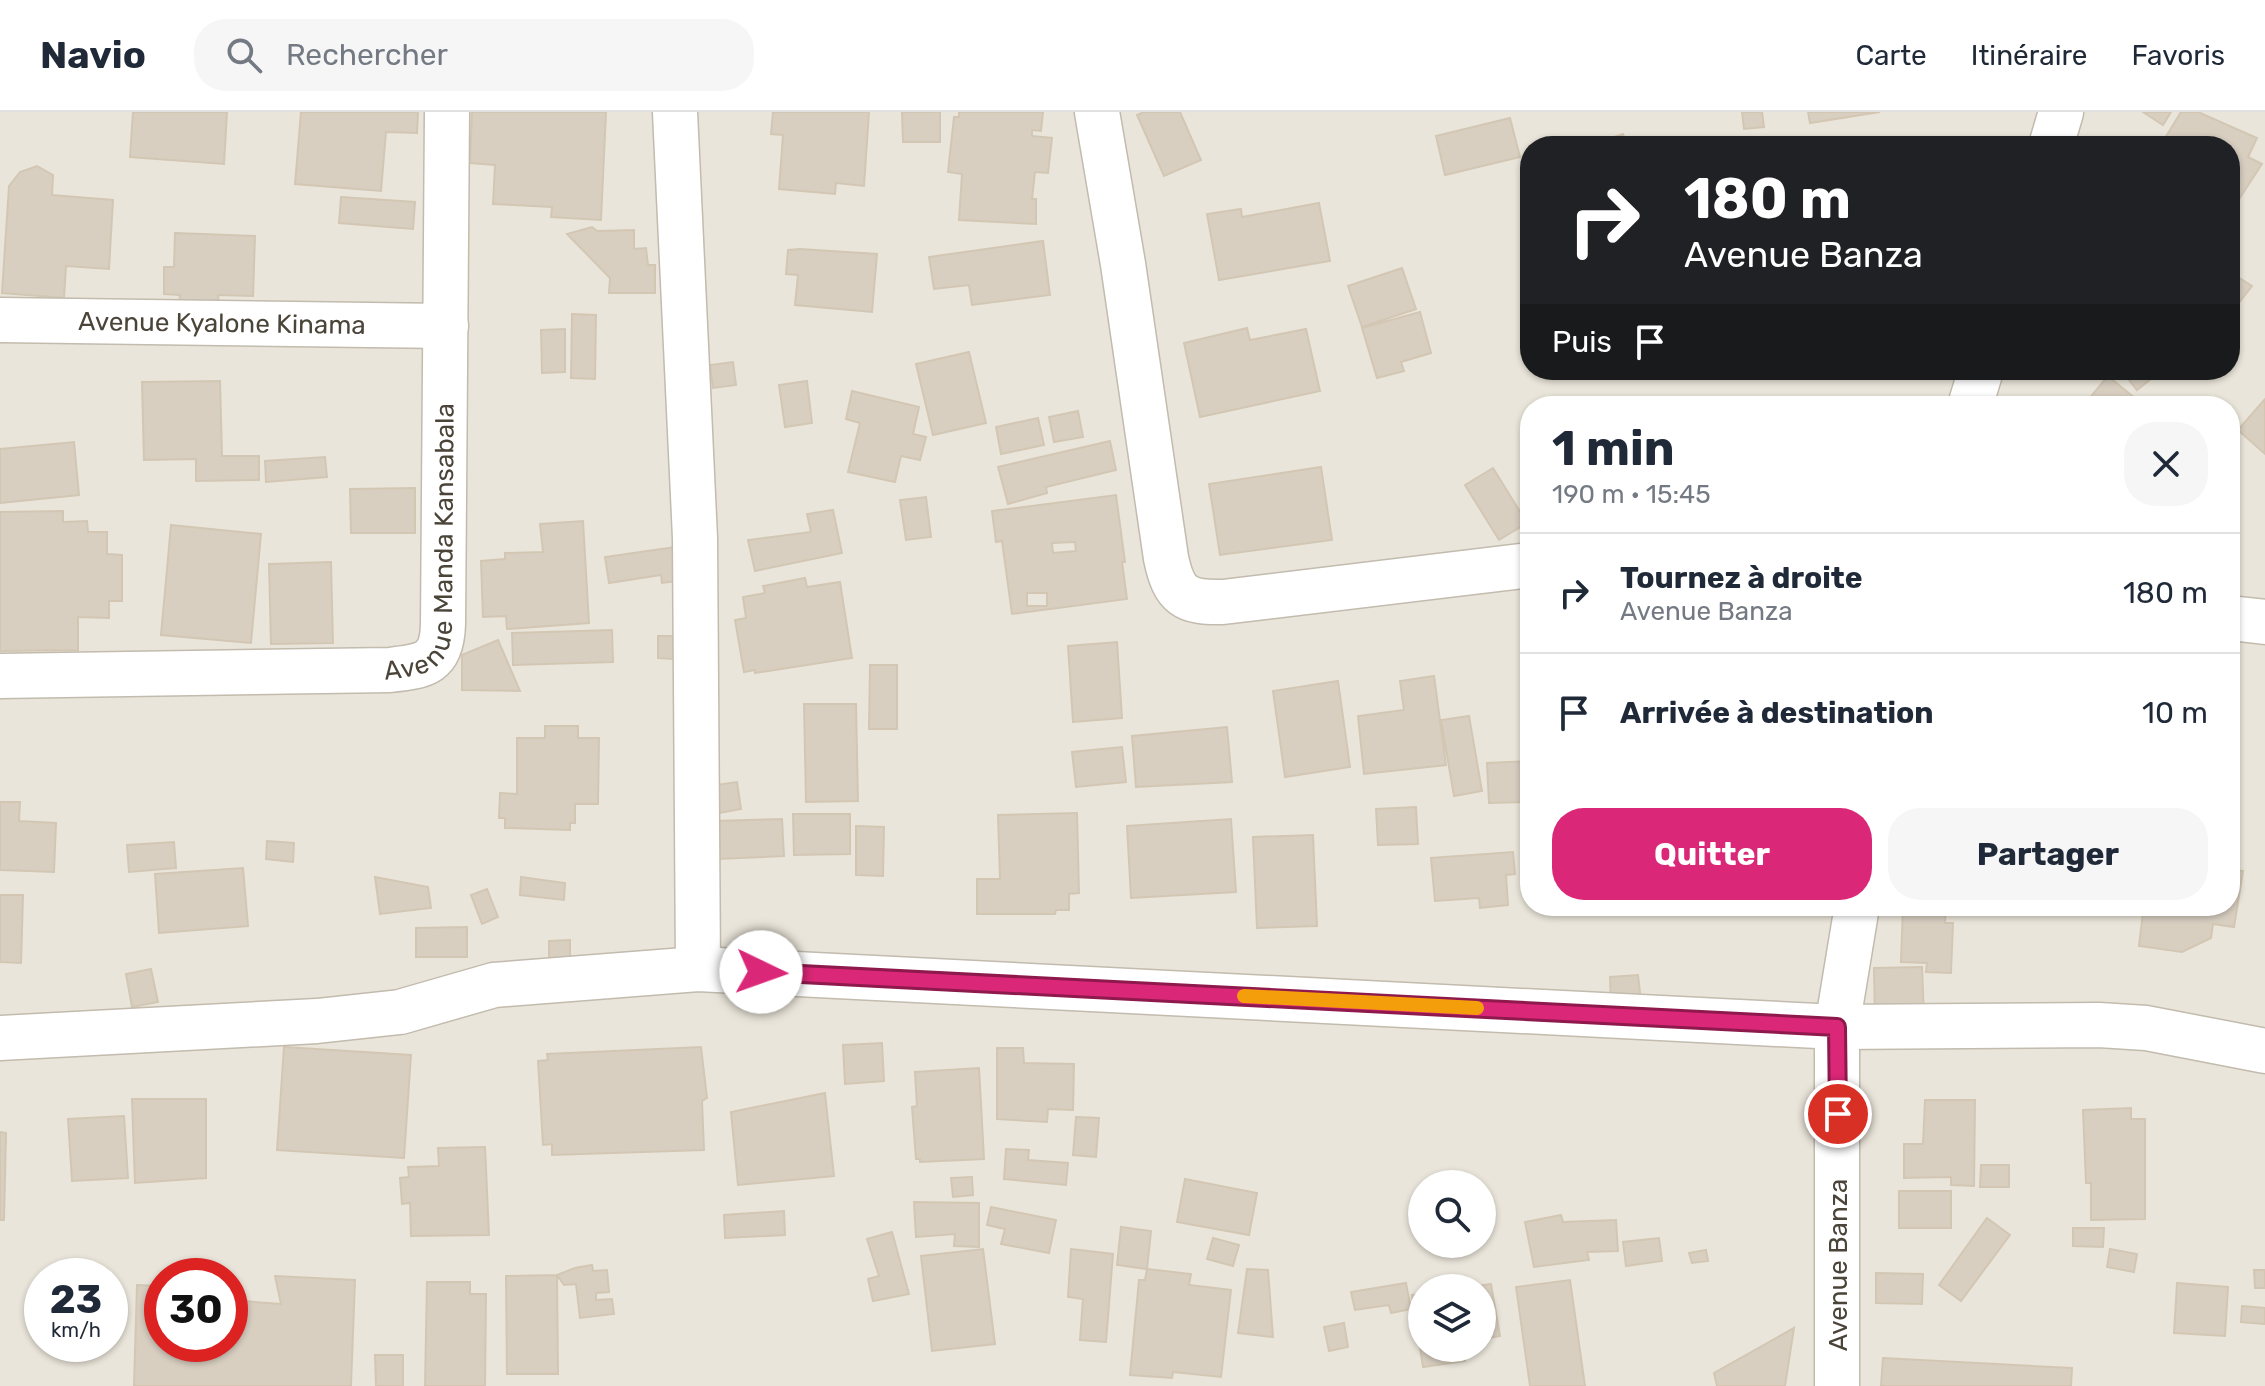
<!DOCTYPE html>
<html lang="fr">
<meta charset="utf-8">
<style>
body{margin:0;font-family:Rubik,sans-serif;background:#f6f6f7;color:#1f2937;height:100vh;display:flex;flex-direction:column;font-size:30px;white-space:nowrap}
*{box-sizing:border-box;margin:0}
p{font-size:26px;color:#747a83}
.icon{flex:none;width:44px;height:44px;fill:none;stroke:currentColor;stroke-width:2;stroke-linecap:round;stroke-linejoin:round}
.map{position:relative;flex:1;overflow:hidden}
.side{position:absolute;left:1520px;top:284px;width:720px;height:520px;display:flex;flex-direction:column;background:#fff;border-radius:32px;box-shadow:0 2px 6px #0004}
.side>*{flex:none}
.hud{position:absolute;left:1520px;top:24px;width:720px;height:244px;border-radius:32px;box-shadow:0 2px 6px #0004;background:#202124;color:#fff;overflow:hidden}
.buttons{position:absolute;left:1408px;top:1058px;display:grid;gap:16px}
.buttons a{display:grid;place-items:center;width:88px;height:88px;border-radius:50%;background:#fff;box-shadow:0 2px 6px #0004;font-size:40px}
.speed{position:absolute;left:24px;top:1146px;display:flex;gap:16px;font-size:40px;font-weight:700;text-align:center}
.speed>*{display:grid;place-content:center;width:104px;height:104px;border-radius:50%;background:#fff;box-shadow:0 2px 6px #0004;line-height:1}
.speed small{font-size:20px;font-weight:400}
.speed .limit{border:12px solid #d22;background:#fff;color:#111}
.pin{position:absolute;display:grid;place-items:center;width:68px;height:68px;color:#fff;margin:-34px;border:4px solid #fff;border-radius:50%;box-shadow:0 2px 8px #0007}
.me{position:absolute;width:88px;margin:-44px;rotate:93deg;stroke-linejoin:round;filter:drop-shadow(0 0 6px #0008)}
.turn{display:flex;align-items:center;gap:28px;height:168px;padding:0 32px;font-size:36px}
.turn .icon{width:104px;height:104px;stroke-width:2.5}
.turn b{display:block;font-size:56px;line-height:68px}
.then{display:flex;align-items:center;height:76px;padding:0 32px;background:#0003;gap:16px;font-size:30px}
.round{display:grid;place-items:center;flex:none;width:84px;height:84px;border-radius:32px;background:#f6f6f7}
.overview{display:flex;align-items:center;justify-content:space-between;height:136px;padding:0 32px}
h1{font-size:48px;font-weight:700;line-height:60px}
.cta{display:flex;gap:16px;margin-top:auto;padding:16px 32px}
.cta a{flex:1;height:92px;border-radius:32px;background:#db2777;color:#fff;font-size:32px;font-weight:700;line-height:92px;text-align:center}
.cta a+a{background:#f6f6f7;color:#1f2937}
ul{padding:0;list-style:none}
li{display:flex;align-items:center;gap:24px;height:120px;padding:0 32px;border-top:2px solid #e0e1e3}
li div{flex:1}
li b{display:block;font-size:30px}
li em{font-style:normal}
header{display:flex;align-items:center;gap:48px;box-sizing:border-box;height:112px;padding:0 40px;background:#fff;border-bottom:2px solid #e0e1e3}
header strong{font-size:38px}
nav{display:flex;gap:44px;margin-inline-start:auto;font-size:28px}
.search{width:560px;height:72px;background:#f6f6f7;display:flex;align-items:center;gap:20px;box-sizing:border-box;padding:0 28px;border-radius:32px;color:#747a83;font-size:30px}
.map>svg:first-child{display:block}
</style>
<header>
<strong>Navio</strong>
<div class="search"><svg class="icon" aria-label="search" viewBox="0 0 24 24"><circle cx="10" cy="10" r="6"/><path d="M15 15l6 6"/></svg>Rechercher</div>
<nav><a>Carte</a><a>Itinéraire</a><a>Favoris</a></nav>
</header>
<div class="map">
<svg width="2265" height="1274" viewBox="0 0 2265 1274">
<rect width="100%" height="100%" fill="#f6f3ec"/>
<!-- residential -->
<path fill="#eae5da" fill-rule="evenodd" d="M0 0H2265V1274H0ZM1530 34H2230V258H1530ZM1530 294H2230V794H1530ZM1422 1072H1482V1132H1422ZM42 1164H110V1232H42ZM162 1164H230V1232H162ZM1422 1176H1482V1236H1422Z"/>
<!-- building -->
<path fill="#d8cfc1" stroke="#d3c7b4" stroke-width="2" fill-rule="evenodd" d="M133 0H227L224 52 130 45Z
M301 0H418L417 21 386 20 381 79 295 72Z
M472 0H606L601 108 551 105 552 95 493 92 495 53 470 51Z
M773 0H869L864 74 836 71 835 82 779 77 783 23 771 22Z
M902 0H940V30H903Z
M959 0H1043L1041 19 1032 18V24L1052 26 1048 61 1035 60 1032 87H1036V112L959 108 962 62 948 60 954 5H959Z
M1144 0H1180L1201 48 1164 64 1137 3Z
M1742 0H1762L1764 15 1744 17Z
M1808 0H1880L1810 11Z
M2143 0H2171L2163 13Z
M2181 0H2198L2257 26 2248 45 2262 52 2230 101V34H2169L2162 31Z
M1510 6 1520 45 1445 63 1436 24Z
M1623 22 1627 34H1587Z
M37 54 53 63 52 83 113 88 109 157 66 154 64 186 2 181 9 74 20 60Z
M341 85 415 90 413 117 339 111Z
M1319 91 1330 149 1219 168 1207 102 1241 97 1242 105Z
M592 115 597 119 634 118V137L646 136 648 153H655V181H609L610 166 567 122Z
M175 121 255 124 253 184 218 183 219 194 179 192 180 183 164 182V155H174Z
M1043 129 1050 183 972 193 969 173 934 177 929 145Z
M800 137 877 142 872 200 795 193 798 163 786 162 788 138Z
M1402 156 1416 197 1362 215 1348 174Z
M2230 160 2252 174 2230 202Z
M1420 200 1431 241 1401 250 1404 259 1377 266 1362 216Z
M572 202 596 203 595 267 571 266Z
M1247 216 1250 228 1306 217 1320 279 1200 305 1184 231Z
M565 217V260L542 261 541 218Z
M969 240 986 311 933 323 916 252Z
M733 250 736 273 713 276 710 253Z
M2121 258H2162L2137 278Z
M2108 264 2142 292 2140 294H2083Z
M220 269 222 344H259V368L196 369V347L144 348 142 270Z
M807 269 812 311 785 315 779 273Z
M852 279 919 295 913 322 926 325 920 348 901 344 895 370 848 360 860 311 846 307Z
M2265 287V342L2238 318Z
M1078 299 1083 325 1054 330 1049 305Z
M1038 306 1044 333 1001 342 996 315Z
M1110 329 1116 358 1046 375 1047 381 1008 392 998 355Z
M74 330 79 383 0 391V337Z
M325 345 327 365 266 370 265 349Z
M1321 355 1332 428 1220 443 1209 372Z
M1493 356 1527 411 1499 428 1465 373Z
M415 376V421H351L350 377Z
M1116 383 1125 450H1122L1127 487 1012 502 1002 429 996 430 992 399ZM1075 430 1076 439 1053 441 1052 431ZM1027 481H1047V494H1027Z
M926 385 931 425 906 428 900 388Z
M833 398 842 441 755 459 748 428 811 420 807 402Z
M63 399V410L87 409 88 420H107V442L122 443V489H109V506L78 505V538L0 539V400Z
M583 409 589 511 507 517 506 504 483 505 481 449 505 447V441L543 440 540 412Z
M171 413 261 422 251 531 161 523Z
M683 434 686 468 662 471 661 463 609 471 605 445Z
M331 450 333 531 271 532 269 452Z
M805 466 807 475 840 470 852 546 755 561V558L744 560 735 508 746 506 743 485 765 481 763 474Z
M612 518 613 550 513 553 512 521Z
M658 524H673V547L658 546Z
M498 528 520 579 462 578V543Z
M1117 530 1122 606 1073 610 1068 534Z
M870 553H897V617H869Z
M1434 564 1446 653 1364 662 1358 604 1404 598 1400 569Z
M1338 569 1350 655 1285 665 1273 579Z
M804 592H856L858 689 806 690Z
M1469 604 1482 679 1454 684 1441 608Z
M545 614H578V626H599L598 692H575V711H570V718L505 716V706H499L500 681 517 682V626H545Z
M1227 615 1232 670 1136 675 1132 624Z
M1122 635 1126 670 1076 675 1072 640Z
M1530 649V690L1489 691 1487 651Z
M737 670 741 697 719 701 715 673Z
M0 690H20L19 709 56 711 54 760 0 758Z
M1416 695 1418 732 1378 733 1376 697Z
M1077 701 1079 781 1069 782V798H1056L1055 802H977V767H1000L998 703Z
M793 702H850V742L794 743Z
M782 707 784 744 717 747 716 709Z
M1231 707 1236 780 1131 786 1127 714Z
M856 714 884 715 883 764 856 763Z
M1313 723 1317 814 1257 816 1253 725Z
M267 729 294 731 293 750 266 747Z
M174 730 176 756 129 760 127 733Z
M1513 740 1515 762 1506 763 1508 793 1480 796 1479 786 1435 789 1431 746Z
M243 756 248 814 159 821 155 762Z
M2230 758 2243 759 2234 815 2213 812 2211 826 2182 840 2139 834 2143 800H2140L2141 794H2230Z
M375 765 428 775 431 796 380 802Z
M521 765 565 771 564 788 520 783Z
M487 777 498 805 482 812 471 783Z
M0 783H23L21 851 0 850Z
M1903 794H1946L1945 811H1953L1951 861 1926 860 1927 851 1901 850Z
M467 815V845H416V816Z
M570 828V847H549V829Z
M1922 855 1924 906H1875L1874 856Z
M151 857 158 890 132 895 126 862Z
M1638 863 1641 889 1611 891 1610 865Z
M882 931 884 969 845 972 843 933Z
M284 935 411 943 404 1046 277 1038Z
M701 935 707 986 702 989 704 1038 552 1043V1032L543 1033 538 949 548 948 547 942Z
M997 936H1023L1024 951 1074 952 1073 998 1048 997 1047 1010 997 1007Z
M979 956 984 1047 920 1050V1047H916L912 995 917 994 915 960Z
M825 981 834 1064 738 1073 731 1000Z
M132 987H206V1066L135 1071Z
M1925 988H1975L1974 1074 1951 1073V1065L1904 1066V1032H1923Z
M2131 996V1007H2145V1107L2091 1108V1071H2086L2083 998Z
M124 1004 128 1066 72 1069 68 1007Z
M1076 1005 1099 1006 1096 1045 1073 1043Z
M0 1020 6 1021 4 1108H0Z
M485 1035 489 1123 411 1124 410 1091 402 1092 400 1066 409 1065 408 1055 439 1054 438 1036Z
M1006 1037 1029 1038 1028 1048 1068 1051 1066 1073 1004 1067Z
M1981 1053H2009V1075H1980Z
M972 1065 973 1083 953 1085 951 1066Z
M1185 1067 1257 1081 1249 1123 1177 1110Z
M1899 1079H1951V1116H1899Z
M914 1090 979 1091V1135L954 1134 955 1122 916 1125Z
M991 1095 1056 1108 1049 1141 1001 1132 1005 1117 987 1113Z
M784 1099 785 1123 725 1126 724 1103Z
M1561 1103 1563 1110 1616 1108 1618 1139 1587 1140 1589 1148 1534 1155 1525 1110Z
M1987 1106 2010 1123 1961 1189 1939 1173Z
M1121 1115 1151 1119 1147 1157 1117 1153Z
M2073 1116H2104L2103 1135 2073 1134Z
M892 1120 909 1182 873 1189 868 1167 879 1164 867 1127Z
M1213 1126 1239 1133 1233 1154 1207 1147Z
M1659 1126 1662 1149 1626 1154 1623 1130Z
M983 1137 995 1232 932 1239 921 1144Z
M1071 1137 1113 1142 1106 1230 1080 1228 1083 1187 1068 1185Z
M2110 1137 2137 1142 2134 1160 2107 1155Z
M1706 1138 1708 1149 1692 1151 1689 1141Z
M592 1153 593 1159 607 1158 609 1180 596 1181V1188L612 1187 614 1202 580 1206 576 1172 564 1173 557 1163 575 1156Z
M1147 1157 1191 1162 1189 1173 1231 1178 1221 1265 1173 1260 1172 1266 1130 1263 1139 1168H1145Z
M1247 1157 1268 1158 1273 1225 1238 1221Z
M2254 1158H2265V1176H2255Z
M1876 1161 1923 1162 1922 1192 1876 1191Z
M557 1163 558 1262H507L506 1164Z
M275 1164 355 1168 351 1274H134L137 1173 162 1174V1232H230V1188L281 1192Z
M1570 1168 1585 1274H1530L1516 1175Z
M427 1170H470V1182H486L485 1274H425Z
M1406 1171 1411 1197 1391 1201 1389 1193 1355 1198 1351 1180Z
M2177 1171 2228 1175 2225 1224 2174 1221Z
M1491 1172 1500 1224 1482 1227V1176H1464Z
M1422 1182V1236H1463L1465 1249 1423 1255 1412 1183Z
M2242 1194 2265 1196V1212L2241 1210Z
M1344 1211 1348 1235 1329 1239 1324 1215Z
M1794 1216 1785 1274H1717L1714 1261Z
M375 1243H403V1274H376Z
M1883 1246 2072 1256 2071 1274H1881Z"/>
<g fill="none" stroke-linecap="round" stroke-linejoin="round">
<defs>
<g id="street">
<path d="M675 0 695 426 698 857"/>
<path d="M1097 0 1123 152 1166 446C1174 484 1185 491 1223 490L1530 453"/>
<path d="M2051 34 2061 0"/>
<path id="s1" d="M0 208 446 214"/>
<path d="M1970 294 1981 258"/>
<path d="M2230 506 2265 510"/>
<path id="s2" d="M0 564 390 558C425 554 442 552 443 512L447 0"/>
<path d="M0 926 317 909 400 900 494 873 698 857 1837 915 2099 913 2146 916 2265 939"/>
<path d="M1837 1274V915L1857 794"/>
</g>
</defs>
<!-- street casing -->
<use href="#street" stroke="#c2bbae" stroke-width="47"/>
<!-- street -->
<use href="#street" stroke="#fff" stroke-width="44"/>
</g>
<g fill="none" stroke-linecap="round" stroke-linejoin="round">
<defs>
<path id="route" d="M761 860 1837 915 1838 1002"/>
</defs>
<!-- route casing -->
<use href="#route" stroke="#8e194d" stroke-width="20"/>
<!-- route -->
<use href="#route" stroke="#db2777" stroke-width="14"/>
<!-- slow -->
<path stroke="#f59e0b" stroke-width="14" d="M1244 884 1477 896"/>
</g>
<g text-anchor="middle" dominant-baseline="central" stroke-width="8" stroke-linejoin="round" paint-order="stroke">
<!-- street labels -->
<g font-size="26" fill="#4b4439" stroke="#fff">
<text stroke="none"><textPath href="#s1" startOffset="222">Avenue Kyalone Kinama</textPath></text>
<text stroke="none"><textPath href="#s2" startOffset="538">Avenue Manda Kansabala</textPath></text>
<text transform="translate(1838 1153) rotate(-90)">Avenue Banza</text>
</g>
</g>
</svg>
<div class="buttons">
<a><svg class="icon" aria-label="search" viewBox="0 0 24 24"><circle cx="10" cy="10" r="6"/><path d="M15 15l6 6"/></svg></a>
<a><svg class="icon" aria-label="layers" viewBox="0 0 24 24"><path d="M12 4l9 5-9 5-9-5zM3 14l9 5 9-5"/></svg></a>
</div>
<div class="speed"><div>23<small>km/h</small></div><div class="limit">30</div></div>
<div class="pin" style="left:1838px;top:1002px;background:#d93025"><svg class="icon" aria-label="arrive" viewBox="0 0 24 24"><path d="M6 21V4h12l-3 4 3 4H6"/></svg></div>
<svg class="me" style="left:761px;top:860px" viewBox="-20 -20 40 40"><circle r="19" fill="#fff"/><path d="M0-13L10 11 0 6-10 11z" fill="#db2777"/></svg>
<div class="hud">
<div class="turn"><svg class="icon" aria-label="right" viewBox="0 0 24 24"><path d="M7 20v-9h11M14 6l5 5-5 5"/></svg><div><b>180 m</b>Avenue Banza</div></div>
<div class="then">Puis<svg class="icon" aria-label="arrive" viewBox="0 0 24 24"><path d="M6 21V4h12l-3 4 3 4H6"/></svg></div>
</div>
<section class="side">
<div class="overview"><div><h1>1 min</h1><p>190 m · 15:45</p></div><a class="round"><svg class="icon" aria-label="close" viewBox="0 0 24 24"><path d="M6 6l12 12M18 6L6 18"/></svg></a></div>
<ul>
<li><svg class="icon" aria-label="right" viewBox="0 0 24 24"><path d="M7 20v-9h11M14 6l5 5-5 5"/></svg><div><b>Tournez à droite</b><p>Avenue Banza</p></div><em>180 m</em></li>
<li><svg class="icon" aria-label="arrive" viewBox="0 0 24 24"><path d="M6 21V4h12l-3 4 3 4H6"/></svg><div><b>Arrivée à destination</b></div><em>10 m</em></li>
</ul>
<div class="cta"><a>Quitter</a><a>Partager</a></div>
</section>
</div>
